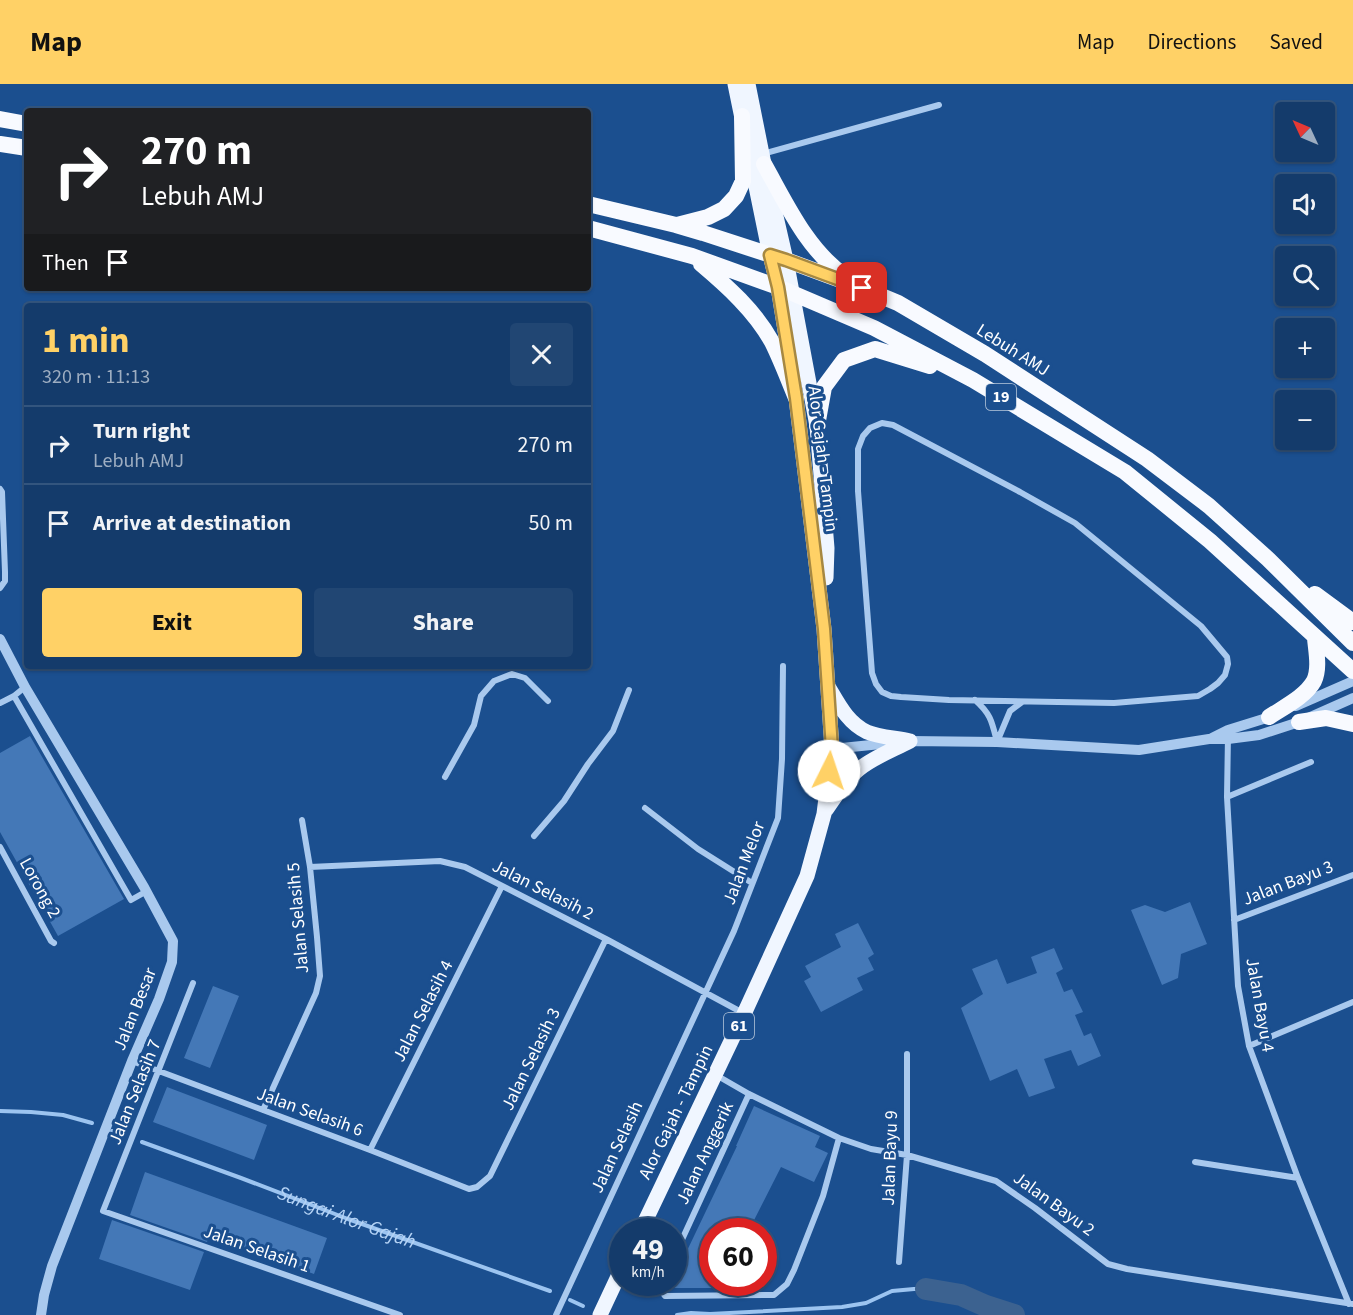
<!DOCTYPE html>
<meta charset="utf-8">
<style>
body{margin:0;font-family:"Source Sans 3",sans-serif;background:#214673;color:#f1f3f6;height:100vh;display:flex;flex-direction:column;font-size:22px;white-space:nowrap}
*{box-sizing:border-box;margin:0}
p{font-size:20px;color:#9dadc1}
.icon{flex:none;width:33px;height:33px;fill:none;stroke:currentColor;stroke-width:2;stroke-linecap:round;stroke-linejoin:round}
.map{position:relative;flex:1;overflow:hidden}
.details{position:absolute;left:24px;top:219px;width:567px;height:366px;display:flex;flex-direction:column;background:#143b6b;border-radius:6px;box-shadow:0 2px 4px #0004,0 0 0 2px #33557e}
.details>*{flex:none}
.guide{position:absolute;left:24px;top:24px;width:567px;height:183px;border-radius:6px;box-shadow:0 2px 4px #0004,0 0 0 2px #33557e;background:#202124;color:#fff;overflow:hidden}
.needle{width:39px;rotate:314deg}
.tools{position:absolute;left:1275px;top:18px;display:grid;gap:12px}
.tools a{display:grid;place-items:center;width:60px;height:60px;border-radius:6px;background:#143b6b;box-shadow:0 2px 4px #0004,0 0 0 2px #33557e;font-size:30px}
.speed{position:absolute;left:609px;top:1134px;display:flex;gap:12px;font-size:30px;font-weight:700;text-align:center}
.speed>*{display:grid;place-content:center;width:78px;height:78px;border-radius:50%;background:#143b6b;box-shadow:0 2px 4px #0004,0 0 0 2px #33557e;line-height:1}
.speed small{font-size:15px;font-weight:400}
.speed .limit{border:9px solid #d22;background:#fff;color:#111}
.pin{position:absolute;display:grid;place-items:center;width:51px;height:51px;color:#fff;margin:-26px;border-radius:12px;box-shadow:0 3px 9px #0006}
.me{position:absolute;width:66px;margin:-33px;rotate:4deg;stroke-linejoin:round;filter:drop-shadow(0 0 4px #0008)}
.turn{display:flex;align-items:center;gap:21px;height:126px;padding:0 18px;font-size:27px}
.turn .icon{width:78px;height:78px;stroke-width:2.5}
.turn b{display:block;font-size:42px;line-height:51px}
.then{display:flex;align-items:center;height:57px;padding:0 18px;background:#0003;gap:12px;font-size:22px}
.round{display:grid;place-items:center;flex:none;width:63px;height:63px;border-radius:6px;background:#214673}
.head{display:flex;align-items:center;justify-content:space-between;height:102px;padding:0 18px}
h1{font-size:36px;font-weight:700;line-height:45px;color:#ffd166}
.button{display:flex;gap:12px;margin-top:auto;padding:12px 18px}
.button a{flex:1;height:69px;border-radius:6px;background:#ffd166;color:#111;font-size:24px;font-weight:700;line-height:69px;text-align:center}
.button a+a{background:#214673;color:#f1f3f6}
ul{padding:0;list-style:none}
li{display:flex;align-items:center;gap:18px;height:78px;padding:0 18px;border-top:2px solid #33557e}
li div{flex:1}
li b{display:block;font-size:22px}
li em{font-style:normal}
header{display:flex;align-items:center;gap:36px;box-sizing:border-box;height:84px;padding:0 30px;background:#ffd166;color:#111}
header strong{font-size:28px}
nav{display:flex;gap:33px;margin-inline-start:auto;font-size:21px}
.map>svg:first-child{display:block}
</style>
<header>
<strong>Map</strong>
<nav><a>Map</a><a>Directions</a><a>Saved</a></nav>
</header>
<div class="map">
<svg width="1353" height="1231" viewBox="0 0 1353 1231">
<rect width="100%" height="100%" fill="#1b4f8f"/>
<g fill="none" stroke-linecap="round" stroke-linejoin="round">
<!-- stream -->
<g stroke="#9cc4f0" stroke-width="4">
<path d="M0 1027 31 1028 63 1031 92 1039"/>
<path d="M112 1047 123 1051"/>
<path id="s1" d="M142 1058 241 1094 348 1135 550 1207"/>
<path d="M570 1216 583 1222"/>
<path d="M677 1231 691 1229 710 1230 842 1223 866 1219 892 1207 914 1205H926"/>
</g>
<!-- river -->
<path stroke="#3c6290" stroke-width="22" d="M926 1205 961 1211 986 1222 1014 1231"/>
</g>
<!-- building -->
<path fill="#4478b7" d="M30 652 124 815 58 852 0 748V669Z
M1190 818 1207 860 1181 870 1178 894 1162 901 1131 826 1145 821 1165 828Z
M858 839 874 870 868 874 874 886 857 894 863 906 821 928 804 897 811 893 805 882 841 863 835 850Z
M1054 864 1063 885 1056 889 1064 908 1072 905 1083 928 1075 931 1084 952 1091 949 1101 972 1078 982 1071 966 1044 975 1055 1004 1029 1013 1017 985 990 997 961 924 983 910 972 885 997 875 1007 900 1037 889 1031 873Z
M213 902 239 912 210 984 184 974Z
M167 1003 267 1041 254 1076 153 1038Z
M754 1022 820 1052 815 1063 828 1069 814 1098 781 1083 748 1148H712V1204H668L671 1198H674V1194L737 1062H736Z
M145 1088 327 1154 314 1190 209 1152 207 1158 130 1131Z
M112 1136 204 1168 190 1206 99 1175Z"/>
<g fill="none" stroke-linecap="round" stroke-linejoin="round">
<!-- minor -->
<path stroke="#a9c9ee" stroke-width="6" d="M762 70 939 21
M882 339 893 341 1020 408 1075 439 1201 542 1227 573 1228 580 1225 591 1218 599 1210 605 1198 612 1114 619 949 616 901 613 891 612 882 608 876 600 872 589 858 407V365L863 352 870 344Z
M0 405 2 408 5 488V497L0 504
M14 612 131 816 147 807
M975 616C991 630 992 638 997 658L1010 627 1022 618
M0 619 14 612 25 603
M1228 652 1227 713 1238 902 1249 962 1298 1094 1349 1220
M445 693 474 641 481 612 494 597 512 590 525 594 548 617
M1227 713 1311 678
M645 724 698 765 752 799
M534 752 564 717 588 680 613 647 629 606
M0 763 51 857 54 859
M310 783 440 777 465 783 606 855 743 929
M1234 836 1353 791
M193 899 103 1127 400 1231
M1249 962 1353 918
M132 977 370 1066 469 1105 477 1103 490 1092 606 855
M716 991 749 1010 839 1054 871 1065 907 1071 996 1097 1035 1124 1108 1180 1127 1185 1353 1220
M263 1026 316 909 320 892 317 853 310 783 302 736
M370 1066 502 802
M1195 1078 1298 1094
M674 1173 749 1010
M899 1178 907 1071V970
M662 1198 660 1202 662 1208 665 1212 774 1211 787 1200 794 1186 823 1112 839 1054
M556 1231 734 847 778 734 782 675 783 582"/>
<!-- tertiary -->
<path stroke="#a9c9ee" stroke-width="10" d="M0 555 25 603 144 803 173 857 172 878 159 915 132 977 52 1182 44 1211 41 1231
M1296 622 1353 597
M1212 654 1228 646 1273 632
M832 665 910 657 997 658 1139 666 1209 655H1228L1259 651 1299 638 1353 614"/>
<!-- primary -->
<path stroke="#f0f6ff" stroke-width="15" d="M748 0 764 80 786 176 817 342 827 464 826 494
M829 604C839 621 848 639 867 648 878 653 897 654 910 657
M826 726C836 712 845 696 859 685 874 673 893 666 910 657
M640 1148 744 930 807 792 824 730 832 665 824 545 796 314 778 203 770 171 735 0
M600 1231 622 1184"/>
<!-- trunk -->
<path stroke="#f8faff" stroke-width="16" d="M0 35 27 40
M0 60 27 64
M764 80C786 119 807 166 845 192
M588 120 676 141 703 149 786 176 862 204 898 219 985 270 1147 375 1209 422 1268 475 1353 559
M677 141 708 133 724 125 736 112 743 97 742 32
M588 144 692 172 778 203 874 244 973 296 1125 388 1210 457 1353 587
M701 180C727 202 755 227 772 258 781 276 788 295 796 314
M817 342 824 303 844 276 875 265 930 282
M1315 510 1353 538
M1269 633C1284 623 1305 613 1314 597 1320 584 1316 567 1315 554
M1299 638 1326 634 1353 640"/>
</g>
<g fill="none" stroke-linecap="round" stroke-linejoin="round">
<defs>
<path id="route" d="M829 687 832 665 824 545 796 314 778 203 770 171 786 176 862 204"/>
</defs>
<!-- route casing -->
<use href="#route" stroke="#a68842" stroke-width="15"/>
<!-- route -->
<use href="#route" stroke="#ffd166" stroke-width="10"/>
</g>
<g text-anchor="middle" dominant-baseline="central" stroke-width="6" stroke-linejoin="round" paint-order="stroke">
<!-- shield labels -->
<g fill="#1b4f8f" stroke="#bbcadd" stroke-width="1.5">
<rect x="986" y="300" width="30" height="26" rx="4.5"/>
<rect x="724" y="929" width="30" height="26" rx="4.5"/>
</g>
<g font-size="16" font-weight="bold" fill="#fff">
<text x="1001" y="313">19</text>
<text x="739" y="942">61</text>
</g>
<!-- street labels -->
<g font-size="18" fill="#fff" stroke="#1b4f8f">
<text transform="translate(1013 266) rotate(32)">Lebuh AMJ</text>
<text transform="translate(823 375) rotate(83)">Alor Gajah - Tampin</text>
<text transform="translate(744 779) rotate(-69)">Jalan Melor</text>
<text transform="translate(1288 799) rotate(-21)">Jalan Bayu 3</text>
<text transform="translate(40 804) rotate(61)">Lorong 2</text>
<text transform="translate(543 806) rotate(27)">Jalan Selasih 2</text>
<text transform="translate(298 834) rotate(-95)">Jalan Selasih 5</text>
<text transform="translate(1260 921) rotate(80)">Jalan Bayu 4</text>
<text transform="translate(135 925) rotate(-68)">Jalan Besar</text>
<text transform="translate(423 927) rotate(-63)">Jalan Selasih 4</text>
<text transform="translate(531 975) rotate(-64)">Jalan Selasih 3</text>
<text transform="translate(135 1008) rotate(-68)">Jalan Selasih 7</text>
<text transform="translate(310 1028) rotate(20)">Jalan Selasih 6</text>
<text transform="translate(676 1028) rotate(-64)">Alor Gajah - Tampin</text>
<text transform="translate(617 1063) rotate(-65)">Jalan Selasih</text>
<text transform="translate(705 1069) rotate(-65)">Jalan Anggerik</text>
<text transform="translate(890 1074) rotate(-88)">Jalan Bayu 9</text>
<text transform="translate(1054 1120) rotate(36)">Jalan Bayu 2</text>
<text transform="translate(257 1165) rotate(19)">Jalan Selasih 1</text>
</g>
<!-- water labels -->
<g font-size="20" font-style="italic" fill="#b5d3f5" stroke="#1b4f8f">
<text stroke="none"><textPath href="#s1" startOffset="218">Sungai Alor Gajah</textPath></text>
</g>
</g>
</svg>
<div class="tools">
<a><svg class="needle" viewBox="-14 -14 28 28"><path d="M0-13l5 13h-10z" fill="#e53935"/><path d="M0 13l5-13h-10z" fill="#9dadc1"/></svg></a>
<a><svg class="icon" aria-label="sound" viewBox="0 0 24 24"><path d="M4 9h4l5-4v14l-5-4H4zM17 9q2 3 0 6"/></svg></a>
<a><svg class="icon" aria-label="search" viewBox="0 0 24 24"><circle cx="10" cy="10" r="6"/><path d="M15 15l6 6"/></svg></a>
<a>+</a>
<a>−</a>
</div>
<div class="speed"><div>49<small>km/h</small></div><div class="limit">60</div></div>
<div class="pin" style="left:862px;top:204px;background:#d93025"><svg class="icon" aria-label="arrive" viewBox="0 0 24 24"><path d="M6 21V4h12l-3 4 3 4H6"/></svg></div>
<svg class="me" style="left:829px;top:687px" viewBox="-20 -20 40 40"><circle r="19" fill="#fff"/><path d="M0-13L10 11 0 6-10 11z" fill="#ffd166"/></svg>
<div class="guide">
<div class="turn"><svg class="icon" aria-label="right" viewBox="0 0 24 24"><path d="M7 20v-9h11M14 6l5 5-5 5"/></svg><div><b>270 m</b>Lebuh AMJ</div></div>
<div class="then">Then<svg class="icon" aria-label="arrive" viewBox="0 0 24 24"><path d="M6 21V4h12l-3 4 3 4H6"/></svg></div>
</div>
<section class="details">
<div class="head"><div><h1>1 min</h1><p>320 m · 11:13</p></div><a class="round"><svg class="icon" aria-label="close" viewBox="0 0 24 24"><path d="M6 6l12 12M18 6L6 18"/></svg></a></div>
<ul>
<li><svg class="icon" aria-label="right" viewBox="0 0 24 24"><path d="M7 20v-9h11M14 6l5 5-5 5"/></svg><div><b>Turn right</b><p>Lebuh AMJ</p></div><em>270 m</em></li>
<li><svg class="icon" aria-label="arrive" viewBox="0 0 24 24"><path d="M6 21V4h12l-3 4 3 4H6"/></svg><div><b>Arrive at destination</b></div><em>50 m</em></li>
</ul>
<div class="button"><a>Exit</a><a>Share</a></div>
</section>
</div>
